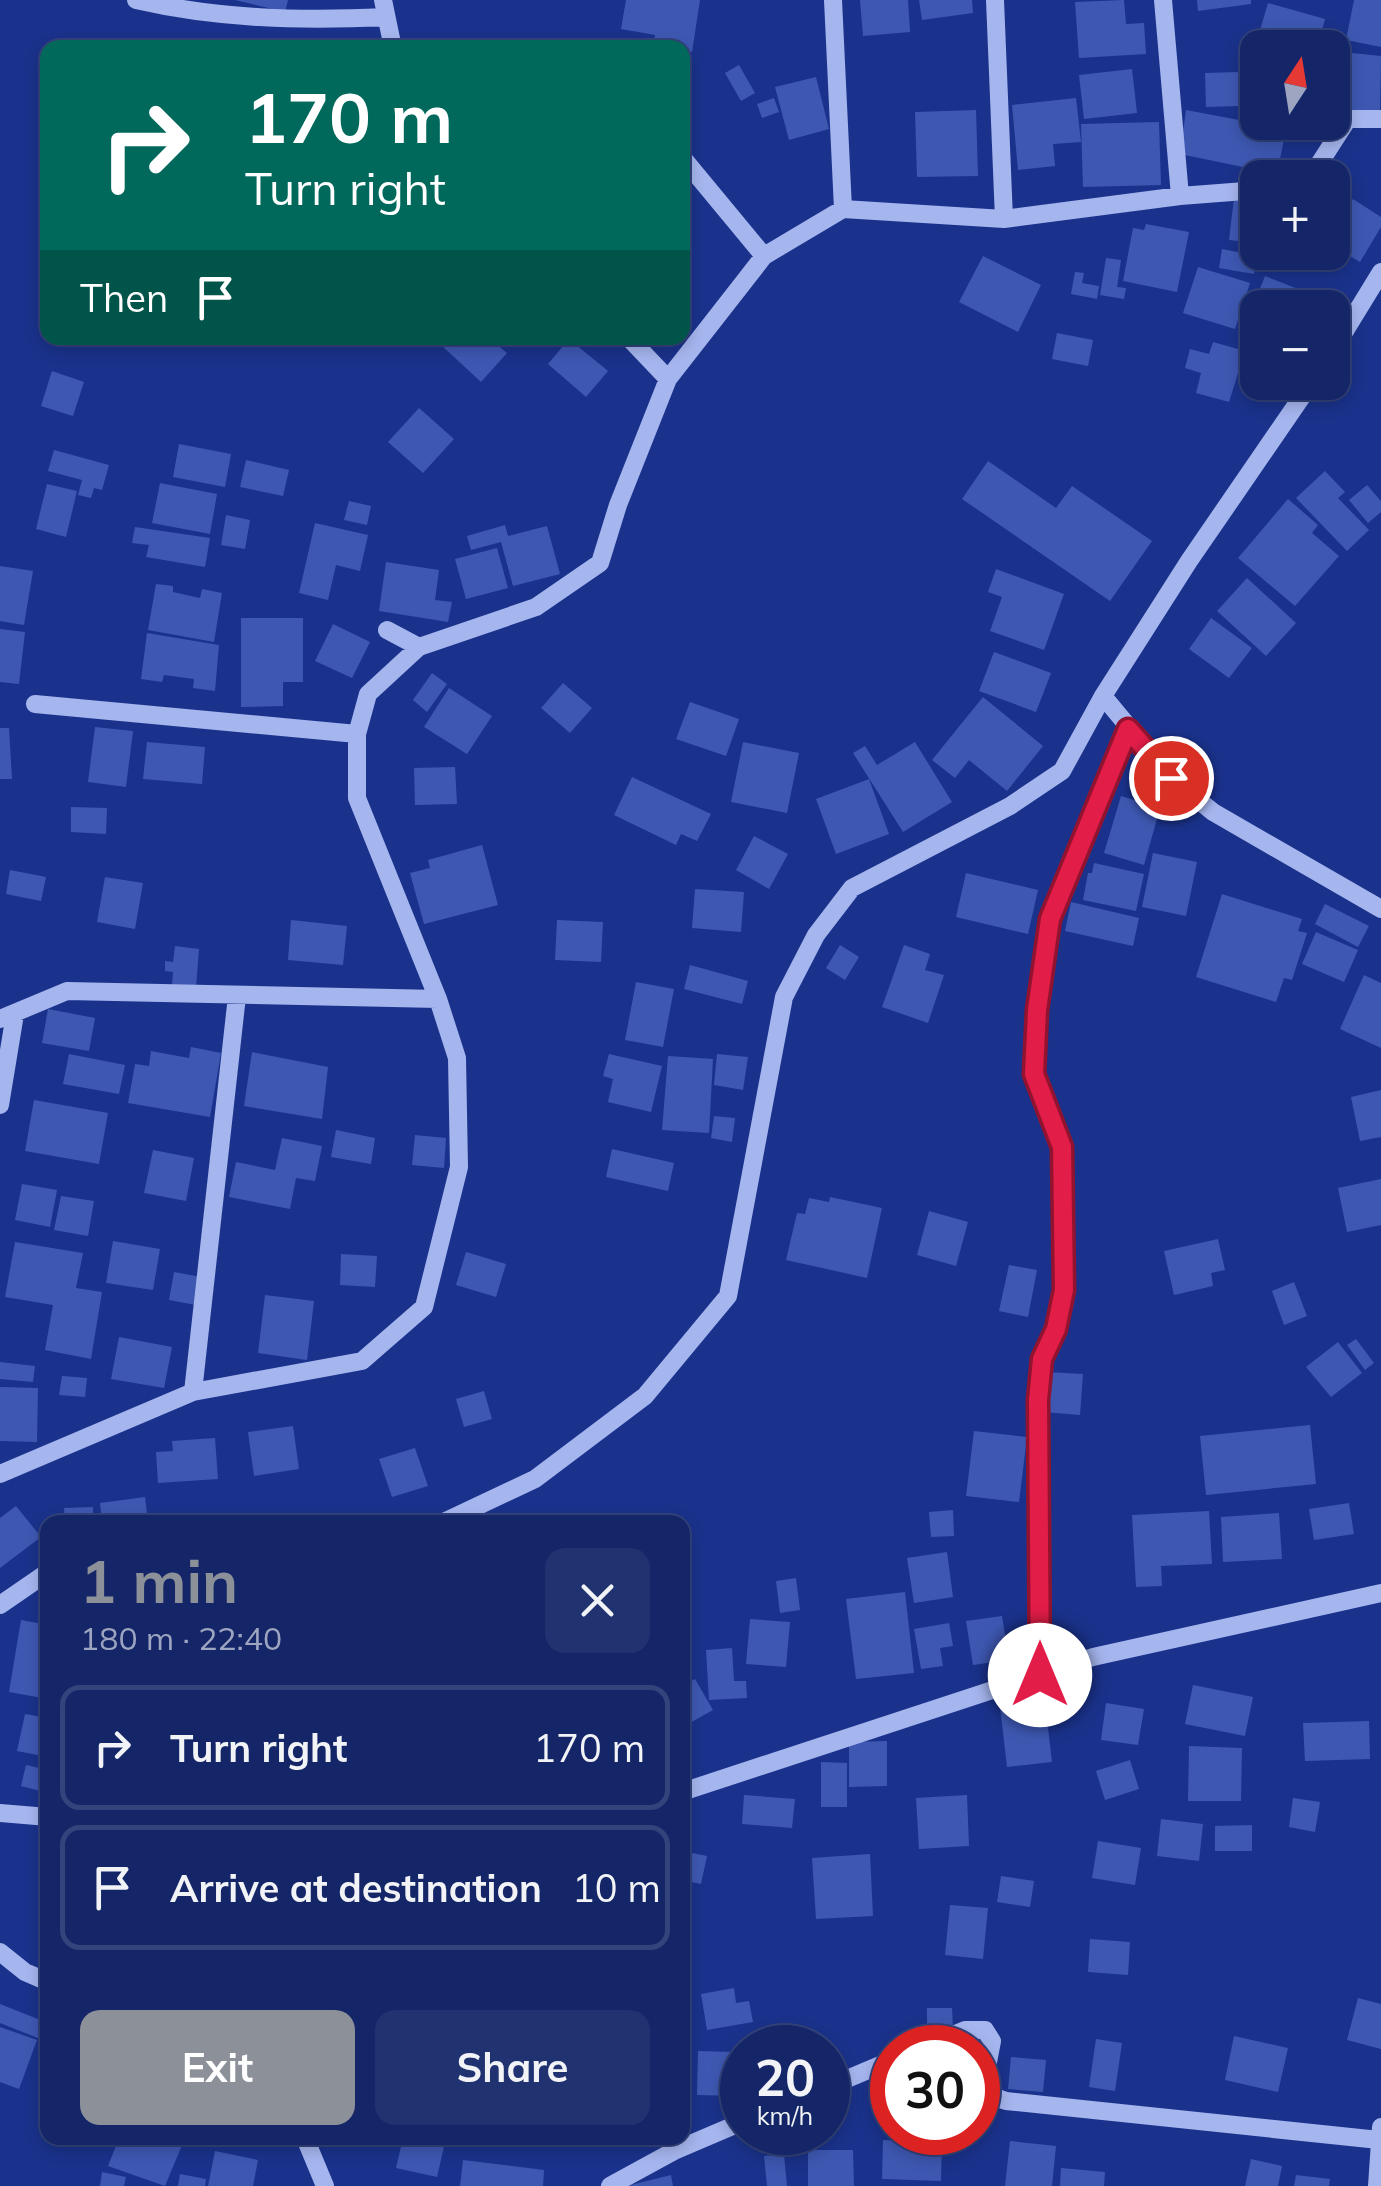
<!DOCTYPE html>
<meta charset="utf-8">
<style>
body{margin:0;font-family:Mulish,sans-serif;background:#213271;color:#f1f3f6;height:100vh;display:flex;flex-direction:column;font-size:38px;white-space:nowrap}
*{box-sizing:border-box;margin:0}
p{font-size:32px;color:#9da5c0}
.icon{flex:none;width:55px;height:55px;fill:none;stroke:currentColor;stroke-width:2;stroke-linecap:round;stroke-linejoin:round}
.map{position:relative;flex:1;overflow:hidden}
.sheet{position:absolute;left:40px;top:1515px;width:650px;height:630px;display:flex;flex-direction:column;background:#142668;border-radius:20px;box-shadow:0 5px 15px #0003,0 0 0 2px #33437c}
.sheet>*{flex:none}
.top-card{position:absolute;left:40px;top:40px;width:650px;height:305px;border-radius:20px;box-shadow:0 5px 15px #0003,0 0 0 2px #33437c;background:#00695c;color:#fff;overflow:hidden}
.needle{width:65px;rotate:12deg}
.fabs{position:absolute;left:1240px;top:30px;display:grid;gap:20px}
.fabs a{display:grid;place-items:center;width:110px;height:110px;border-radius:20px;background:#142668;box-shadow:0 5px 15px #0003,0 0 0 2px #33437c;font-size:50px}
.speed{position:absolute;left:720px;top:2025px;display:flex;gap:20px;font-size:50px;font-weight:700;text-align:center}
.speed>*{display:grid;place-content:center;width:130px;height:130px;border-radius:50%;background:#142668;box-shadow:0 5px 15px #0003,0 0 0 2px #33437c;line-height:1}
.speed small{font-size:25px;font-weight:400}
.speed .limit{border:15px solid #d22;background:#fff;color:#111}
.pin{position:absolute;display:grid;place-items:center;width:85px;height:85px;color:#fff;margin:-42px;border:5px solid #fff;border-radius:50%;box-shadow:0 2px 10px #0007}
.me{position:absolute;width:110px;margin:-55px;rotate:0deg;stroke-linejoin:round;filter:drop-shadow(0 0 8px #0008)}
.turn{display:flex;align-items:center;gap:35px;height:210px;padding:0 40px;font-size:45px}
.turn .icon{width:130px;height:130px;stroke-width:2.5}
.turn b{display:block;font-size:70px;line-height:85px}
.then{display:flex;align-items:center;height:95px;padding:0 40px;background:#0003;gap:20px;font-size:38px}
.round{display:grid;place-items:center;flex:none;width:105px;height:105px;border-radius:20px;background:#213271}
.summary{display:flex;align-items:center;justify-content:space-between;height:170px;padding:0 40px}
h1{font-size:60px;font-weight:700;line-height:75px;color:#8c9099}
.cta{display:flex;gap:20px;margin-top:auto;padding:20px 40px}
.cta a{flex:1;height:115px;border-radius:20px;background:#8c9099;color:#fff;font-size:40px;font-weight:700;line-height:115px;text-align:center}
.cta a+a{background:#213271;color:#f1f3f6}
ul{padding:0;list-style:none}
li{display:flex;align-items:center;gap:30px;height:125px;margin:0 20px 15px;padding:0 20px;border:5px solid #33437c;border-radius:20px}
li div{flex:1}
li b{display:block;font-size:38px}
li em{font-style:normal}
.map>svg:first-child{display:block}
</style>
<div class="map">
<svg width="1381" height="2186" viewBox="0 0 1381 2186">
<rect width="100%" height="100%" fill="#1a328b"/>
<!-- building -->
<path fill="#3e58b2" d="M235 0H288L285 12Z
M626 0H700L692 52 682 51V48L653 46 655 35 621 29Z
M860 0H908L910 32 863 36Z
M919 0H972L973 13 922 20Z
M1124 0 1126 24 1144 23 1146 54 1079 58 1075 2Z
M1197 0H1251V4L1198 11Z
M1354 0H1381V47L1346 40Z
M1268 3 1325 19 1317 48H1258V63L1251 61Z
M349 39 350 48H294V43Z
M1342 52 1381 56 1380 115 1337 111Z
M739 65 755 93 741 101 725 73Z
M1132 69 1137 113 1084 119 1079 75Z
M1239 72 1240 106 1206 107 1205 73Z
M816 77 829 129 789 140 775 87Z
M774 98 779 112 762 118 757 104Z
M1076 98 1081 142 1053 144 1055 166 1018 170 1012 105Z
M976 110 978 176 917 177 915 112Z
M1186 110 1286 129 1277 174 1180 154Z
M1159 122 1161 185 1083 187 1081 124Z
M1234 198 1258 201V243L1229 240Z
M1353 199 1381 217V227L1360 262 1332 245V232Z
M1146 224 1189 232 1177 292 1123 281 1133 228 1144 230Z
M1222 249 1257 256 1254 274 1219 268Z
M983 256 1041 285 1018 332 959 302Z
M1106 258 1121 260 1117 287 1126 288 1124 299 1100 295Z
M1198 267 1250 283 1235 329 1183 313Z
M1075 272 1084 273 1082 283 1099 286 1097 299 1071 294Z
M1265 276 1331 302 1329 308H1258V352L1238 344Z
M1057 333 1093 340 1088 366 1052 359Z
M446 338H489L507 353 481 382 440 344Z
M569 339 608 371 586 397 548 364Z
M1213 342 1245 351 1229 402 1196 393 1201 373 1185 368 1190 349 1209 354Z
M52 371 84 382 73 416 41 406Z
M419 408 454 439 423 473 388 442Z
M179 444 231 454 225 487 173 477Z
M54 450 109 465 102 490 94 488 91 498 78 495 82 480 48 471Z
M246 460 289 470 283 496 240 487Z
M988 461 1056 508 1072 486 1152 541 1110 601 962 499Z
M1325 471 1345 492 1338 498 1369 530 1347 551 1296 498Z
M160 483 217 494 210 534 152 523Z
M47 484 77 491 66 537 36 529Z
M1367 485 1381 501V512L1368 523 1349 500Z
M1288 499 1318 525 1312 533 1339 556 1295 606 1238 558Z
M349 501 371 506 367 525 344 520Z
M226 515 250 520 245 549 221 545Z
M315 523 368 535 360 571 336 565 328 600 299 593Z
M505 525 508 536 547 526 560 574 513 586 501 542 471 550 467 536Z
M135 527 210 538 205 567 146 557 149 545 132 543Z
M497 548 508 588 466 599 455 559Z
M386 562 439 570 435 600 452 602 448 622 379 611Z
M0 566 33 571 24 625 0 621Z
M996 569 1064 594 1044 650 990 631 1002 597 988 592Z
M1247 578 1296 623 1266 656 1217 611Z
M156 584 173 586V592L200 598 202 589 222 593 214 642 148 630Z
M241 618H303V682H283V706L241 707Z
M1211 618 1252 648 1229 678 1189 649Z
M333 624 370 642 352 678 315 661Z
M0 629 25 632 19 684 0 682Z
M147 633 219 645 215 691 193 688 194 679 164 675 162 682 141 679Z
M994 652 1051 673 1036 712 979 691Z
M432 673 447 684 427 712 413 700Z
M563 683 592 708 570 733 541 708Z
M449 688 492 716 467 754 424 727Z
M983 697 1043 746 1007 791 969 760 955 778 932 760Z
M690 702 739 719 726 756 676 739Z
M95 727 133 731 126 787 88 782Z
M0 728H9L12 779H0Z
M147 742 205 747 202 784 143 779Z
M743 742 799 753 787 813 731 802Z
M915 742 952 802 903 832 853 753 865 746 877 765Z
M455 767 457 804 415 805 414 768Z
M632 777 711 814 697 841 681 834 676 845 614 815Z
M869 779 889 834 836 854 816 799Z
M1121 796 1160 808 1144 865 1104 853Z
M71 807 107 808 106 834 71 832Z
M754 836 788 854 769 889 736 870Z
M482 845 498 905 424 924 410 873 430 868 428 860Z
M1153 853 1197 862 1186 916 1142 907Z
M1094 863 1144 874 1136 911 1083 900 1088 873H1092Z
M10 870 46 877 41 901 6 894Z
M966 873 1038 890 1028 934 956 917Z
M105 877 143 883 135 929 97 922Z
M695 889 744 892 741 932 692 928Z
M1222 894 1302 919 1298 931 1307 933 1292 980 1284 978 1276 1002 1196 977Z
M1071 902 1139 918 1133 946 1065 931Z
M1325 904 1369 926 1358 947 1315 924Z
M291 920 347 926 343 965 288 960Z
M557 920 603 922 601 962 555 960Z
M1316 932 1358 950 1344 982 1302 964Z
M840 945 859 957 845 980 826 968Z
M904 945 930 954 925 970 944 975 928 1023 882 1007Z
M175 946 199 949 196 988 172 985 173 972 165 971V961L173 962Z
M690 965 748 981 742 1004 684 989Z
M1364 975 1381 983V1048L1340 1029Z
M636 982 674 989 663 1047 625 1040Z
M48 1009 95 1018 89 1051 42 1043Z
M191 1047 221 1053 210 1117 128 1103 135 1064 149 1066 151 1051 189 1058Z
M252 1052 328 1067 322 1119 244 1106Z
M69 1054 125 1065 119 1094 63 1084Z
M609 1054 662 1066 651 1112 608 1102 613 1079 603 1076Z
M717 1054 748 1057 743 1090 714 1085Z
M668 1056 713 1059 709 1133 662 1130Z
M1381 1090V1137L1360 1141 1351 1097Z
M34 1100 108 1113 99 1164 25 1151Z
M714 1116 735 1118 732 1142 711 1138Z
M336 1130 375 1138 371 1164 331 1157Z
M415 1135 446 1138 444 1168 412 1165Z
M282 1138 322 1146 315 1181 296 1178 290 1209 229 1197 236 1162 275 1170Z
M612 1149 674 1163 668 1191 606 1177Z
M153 1150 194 1158 186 1201 144 1193Z
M1381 1179V1225L1347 1232 1338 1188Z
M22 1184 57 1190 50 1227 15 1220Z
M61 1196 94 1201 88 1236 54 1230Z
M830 1197 882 1208 867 1278 786 1260 797 1213 805 1214 809 1198 829 1202Z
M929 1211 968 1222 956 1266 917 1255Z
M1218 1239 1225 1270 1211 1273 1213 1286 1174 1295 1164 1251Z
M113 1241 160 1249 153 1290 106 1283Z
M15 1242 83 1253 76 1288 102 1292 91 1359 45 1350 53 1305 5 1297Z
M466 1252 506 1264 496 1297 456 1285Z
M341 1254 377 1256 375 1287 340 1285Z
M1009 1265 1037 1270 1028 1317 999 1311Z
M174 1272 201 1277 196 1305 169 1300Z
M1294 1282 1307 1316 1284 1325 1272 1291Z
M265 1295 314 1301 307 1360 258 1353Z
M119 1337 172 1347 164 1388 111 1379Z
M1356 1339 1374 1363 1365 1370 1347 1345Z
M1338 1342 1362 1373 1331 1397 1306 1367Z
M0 1362 35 1366 33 1382 0 1379Z
M1046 1372 1083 1374 1080 1415 1043 1412Z
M62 1376 87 1378 85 1397 59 1395Z
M0 1387 38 1388 37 1442 0 1441Z
M484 1391 492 1419 464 1427 456 1399Z
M1310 1425 1316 1484 1206 1495 1200 1436Z
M293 1426 299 1469 254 1476 248 1432Z
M974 1431 1027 1437 1019 1502 966 1496Z
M215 1438 218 1479 158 1483 156 1452 173 1451 172 1441Z
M415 1448 428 1486 392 1497 379 1459Z
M145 1497 148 1522H102L100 1503Z
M1349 1503 1354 1534 1314 1540 1309 1509Z
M16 1506 41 1537 0 1568V1518Z
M93 1507V1522H65L64 1508Z
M953 1510 954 1536 931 1537 929 1512Z
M1209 1511 1212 1564 1161 1566 1162 1586 1136 1587 1132 1515Z
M1279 1513 1282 1559 1223 1562 1221 1517Z
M947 1552 953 1597 914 1603 907 1558Z
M796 1578 800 1610 780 1613 776 1581Z
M905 1592 914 1673 856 1679 846 1599Z
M1002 1616 1009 1660 973 1665 966 1621Z
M750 1619 790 1622 786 1667 746 1664Z
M21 1620 48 1625V1699L9 1692Z
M949 1623 953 1646 940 1648 943 1666 921 1669 914 1629Z
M732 1648 734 1681H746L747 1698 709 1700 706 1650Z
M695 1679 713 1710 688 1724 682 1715V1686Z
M1193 1685 1253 1697 1245 1736 1185 1724Z
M1044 1693 1052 1762 1007 1767 999 1698Z
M1106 1703 1144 1709 1138 1745 1101 1740Z
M25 1714 48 1718V1757L17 1751Z
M1369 1721 1370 1759 1305 1761 1303 1723Z
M887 1741V1786L849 1787V1742Z
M1189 1746 1242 1748 1241 1801H1188Z
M1130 1760 1139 1789 1105 1800 1096 1771Z
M821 1762 847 1763V1807H821Z
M26 1765 48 1770V1793L21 1786Z
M744 1795 795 1799 792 1828 742 1824Z
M967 1795 969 1846 919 1849 916 1798Z
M1293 1798 1320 1802 1315 1832 1289 1827Z
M1161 1819 1203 1824 1199 1861 1157 1856Z
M1252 1825V1851H1215V1826Z
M1098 1841 1141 1848 1135 1885 1092 1878Z
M682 1851 707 1856 701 1884 682 1880Z
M870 1854 873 1916 816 1919 812 1858Z
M1001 1876 1034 1881 1030 1907 997 1902Z
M950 1905 988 1908 983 1959 945 1955Z
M1090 1939 1130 1942 1128 1975 1088 1972Z
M734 1988 736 2003 749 2001 753 2022 707 2030 701 1994Z
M1358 1998 1381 2004V2049L1347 2040Z
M0 2004 48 2023V2042L0 2023Z
M927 2008H952L953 2030H927Z
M0 2027 37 2040 19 2089 0 2082Z
M1234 2036 1288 2048 1278 2092 1225 2080Z
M1096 2039 1122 2043 1115 2091 1089 2087Z
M698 2051 736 2052 735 2096 697 2095Z
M1011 2057 1046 2060 1043 2092 1008 2089Z
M119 2138H185L165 2186 108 2166Z
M403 2138H446L437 2177 396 2168Z
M883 2140 942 2142 941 2181 882 2179Z
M1010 2141 1056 2146 1052 2186H1005Z
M808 2150H853L854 2186H808Z
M215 2151 258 2160 253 2186H208Z
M784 2154 787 2186H767L764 2156Z
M1251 2159 1282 2166 1278 2186H1245Z
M463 2160 544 2170 543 2186H460Z
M1061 2168 1105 2172 1104 2186H1060Z
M102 2172 126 2177 124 2186H100Z
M180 2174 206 2179 205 2186H178Z
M671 2175 673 2186H631V2185Z
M1296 2175 1330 2179 1329 2186H1294Z"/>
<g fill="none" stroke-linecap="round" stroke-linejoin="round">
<!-- minor -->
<path stroke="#a5b5ee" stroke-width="18" d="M136 0C218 19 301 21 385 17
M383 0 393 48
M833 0 843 209
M995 0 1004 219
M1163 0 1180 196
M682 157 764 256
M1310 178 1348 119H1381
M629 338 668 379
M1332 352 1381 272
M387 630 419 647
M1103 696 1171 778 1213 812 1381 909
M35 704 357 734
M0 1019 67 991 438 999
M0 1105 15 1014
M193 1392 237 996
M0 1474 193 1392 362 1361 424 1307 459 1167 457 1058 438 999 357 798V734L368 694 419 647 536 607 600 563 618 505 668 379 764 256 843 209 1004 219 1180 196 1258 190
M444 1522 535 1479 645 1396 728 1296 784 997 816 935 852 888 1010 806 1062 771 1103 696 1189 561 1312 382
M0 1605 48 1572
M1040 1675 1038 1399 1042 1359 1056 1329 1064 1290 1062 1147 1034 1074 1037 1010 1050 919 1128 729
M682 1792 1093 1657 1381 1593
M0 1813 48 1817
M0 1952 25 1972 48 1982
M922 2048 965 2030H985L992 2041 984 2083 989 2095 1006 2101 1379 2140
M828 2087 892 2060
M305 2138 325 2186
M610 2186 674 2151 742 2122
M1377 2186 1381 2127"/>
</g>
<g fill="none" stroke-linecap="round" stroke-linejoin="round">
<defs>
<path id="route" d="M1040 1675 1038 1400 1042 1359 1056 1329 1064 1290 1062 1147 1034 1074 1037 1010 1050 919 1128 729 1171 778"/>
</defs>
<!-- route casing -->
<use href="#route" stroke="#92132f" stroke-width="25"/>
<!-- route -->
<use href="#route" stroke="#e11d48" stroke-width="18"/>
</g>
</svg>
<div class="fabs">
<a><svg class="needle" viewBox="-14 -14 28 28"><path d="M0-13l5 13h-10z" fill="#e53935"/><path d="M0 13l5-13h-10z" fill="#9da5c0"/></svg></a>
<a>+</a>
<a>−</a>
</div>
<div class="speed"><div>20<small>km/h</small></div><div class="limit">30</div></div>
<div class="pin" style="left:1171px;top:778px;background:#d93025"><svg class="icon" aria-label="arrive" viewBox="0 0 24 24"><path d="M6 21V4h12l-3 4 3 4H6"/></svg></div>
<svg class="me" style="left:1040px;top:1675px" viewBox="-20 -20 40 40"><circle r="19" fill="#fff"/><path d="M0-13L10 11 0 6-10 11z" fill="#e11d48"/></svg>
<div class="top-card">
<div class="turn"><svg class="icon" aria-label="right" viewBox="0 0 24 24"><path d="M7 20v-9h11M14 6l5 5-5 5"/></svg><div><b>170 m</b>Turn right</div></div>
<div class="then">Then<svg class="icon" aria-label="arrive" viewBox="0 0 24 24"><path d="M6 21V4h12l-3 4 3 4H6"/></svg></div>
</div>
<section class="sheet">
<div class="summary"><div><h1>1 min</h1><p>180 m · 22:40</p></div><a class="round"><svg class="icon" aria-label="close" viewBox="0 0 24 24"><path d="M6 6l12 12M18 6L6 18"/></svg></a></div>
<ul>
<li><svg class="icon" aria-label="right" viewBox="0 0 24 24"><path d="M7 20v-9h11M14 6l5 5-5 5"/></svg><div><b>Turn right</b></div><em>170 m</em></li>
<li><svg class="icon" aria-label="arrive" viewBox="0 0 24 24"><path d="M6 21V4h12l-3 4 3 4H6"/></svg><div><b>Arrive at destination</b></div><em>10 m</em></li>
</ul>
<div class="cta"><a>Exit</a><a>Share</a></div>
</section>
</div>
